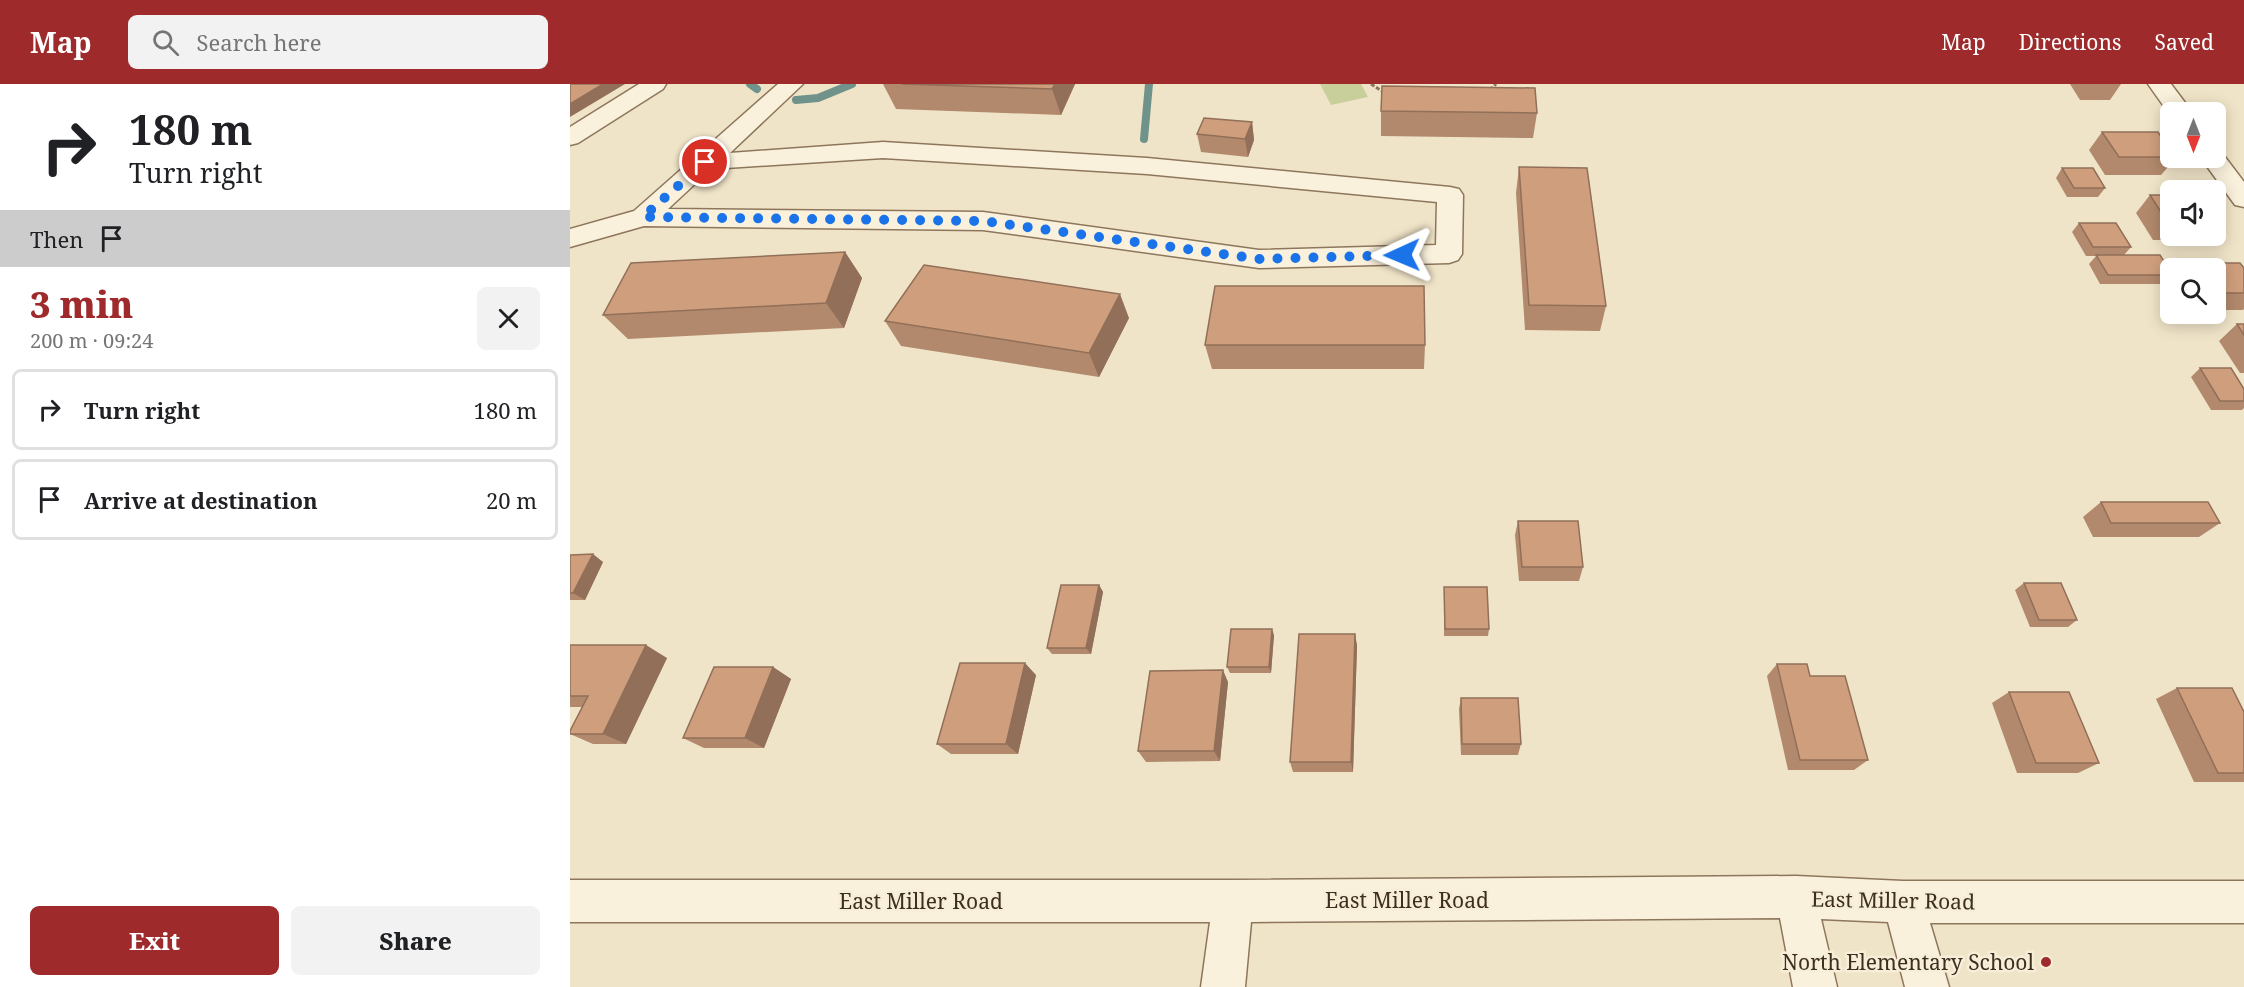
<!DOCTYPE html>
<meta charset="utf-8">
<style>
body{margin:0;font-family:"Noto Serif",serif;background:#f2f2f2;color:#202124;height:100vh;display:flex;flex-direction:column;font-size:22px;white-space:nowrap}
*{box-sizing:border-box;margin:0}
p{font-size:20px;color:#757577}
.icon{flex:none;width:33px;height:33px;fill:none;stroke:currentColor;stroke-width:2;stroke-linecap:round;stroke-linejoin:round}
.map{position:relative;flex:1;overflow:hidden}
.details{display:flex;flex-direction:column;background:#fff;width:570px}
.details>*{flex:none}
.hud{background:#fff;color:#202124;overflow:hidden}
.needle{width:39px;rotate:180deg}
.buttons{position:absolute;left:1590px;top:18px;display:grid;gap:12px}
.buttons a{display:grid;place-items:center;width:66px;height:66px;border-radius:9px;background:#fff;box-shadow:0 3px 15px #0003;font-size:30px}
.pin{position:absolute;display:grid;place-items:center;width:51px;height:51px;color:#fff;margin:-26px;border:3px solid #fff;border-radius:50%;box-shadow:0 2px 6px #0007}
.me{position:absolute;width:66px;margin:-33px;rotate:269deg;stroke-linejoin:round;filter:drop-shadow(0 0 4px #0008)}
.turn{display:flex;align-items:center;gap:21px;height:126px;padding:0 30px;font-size:27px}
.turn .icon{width:78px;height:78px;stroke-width:2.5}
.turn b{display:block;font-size:42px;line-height:51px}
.then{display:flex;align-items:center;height:57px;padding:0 30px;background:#0003;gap:12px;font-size:22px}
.round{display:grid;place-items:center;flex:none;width:63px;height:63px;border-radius:9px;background:#f2f2f2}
.overview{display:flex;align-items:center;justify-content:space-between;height:102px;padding:0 30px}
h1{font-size:36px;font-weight:800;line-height:45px;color:#9e2a2b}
.action{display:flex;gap:12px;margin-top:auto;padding:12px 30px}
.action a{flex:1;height:69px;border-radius:9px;background:#9e2a2b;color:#fff;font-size:24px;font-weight:800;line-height:69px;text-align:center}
.action a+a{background:#f2f2f2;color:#202124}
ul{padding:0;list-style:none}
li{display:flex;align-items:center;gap:18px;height:81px;margin:0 12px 9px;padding:0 18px;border:3px solid #e0e0e0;border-radius:9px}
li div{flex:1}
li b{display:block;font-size:22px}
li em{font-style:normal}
header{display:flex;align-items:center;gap:36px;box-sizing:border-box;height:84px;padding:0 30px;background:#9e2a2b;color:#fff}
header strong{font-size:28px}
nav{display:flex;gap:33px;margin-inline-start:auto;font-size:21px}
.search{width:420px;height:54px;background:#f2f2f2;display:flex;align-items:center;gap:15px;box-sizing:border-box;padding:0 21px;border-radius:9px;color:#757577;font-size:22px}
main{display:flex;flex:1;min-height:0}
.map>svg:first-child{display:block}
</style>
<header>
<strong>Map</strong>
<div class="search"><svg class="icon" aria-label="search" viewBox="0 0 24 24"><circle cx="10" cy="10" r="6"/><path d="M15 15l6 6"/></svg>Search here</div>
<nav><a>Map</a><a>Directions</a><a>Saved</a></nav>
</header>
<main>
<section class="details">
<div class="hud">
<div class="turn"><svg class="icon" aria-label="right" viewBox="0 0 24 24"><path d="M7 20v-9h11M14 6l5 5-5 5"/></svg><div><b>180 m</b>Turn right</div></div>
<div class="then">Then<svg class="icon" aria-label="arrive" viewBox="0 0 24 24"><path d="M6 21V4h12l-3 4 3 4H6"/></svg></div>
</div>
<div class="overview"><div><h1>3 min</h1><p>200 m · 09:24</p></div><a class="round"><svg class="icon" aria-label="close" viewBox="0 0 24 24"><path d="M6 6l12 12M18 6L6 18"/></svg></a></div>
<ul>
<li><svg class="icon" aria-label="right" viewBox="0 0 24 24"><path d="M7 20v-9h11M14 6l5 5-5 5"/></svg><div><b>Turn right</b></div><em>180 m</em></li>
<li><svg class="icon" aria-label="arrive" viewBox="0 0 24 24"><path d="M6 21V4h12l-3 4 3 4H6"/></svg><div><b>Arrive at destination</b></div><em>20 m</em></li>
</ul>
<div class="action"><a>Exit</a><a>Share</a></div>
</section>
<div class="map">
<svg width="1674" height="903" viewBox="0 0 1674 903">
<rect width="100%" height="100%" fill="#f0e4c8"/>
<!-- green -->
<path fill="#c9cf9b" d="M750 0H791L798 13 761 21Z"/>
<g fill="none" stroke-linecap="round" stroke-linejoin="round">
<!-- stream -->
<path stroke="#6f938a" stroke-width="8" d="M180 0 187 5
M226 16 248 14 282 0
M574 55 579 0"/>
<defs>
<path id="minor" d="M69 0H96L93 5 8 59 0 61V43Z
M208 0H233L160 69 313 58 577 74 880 103 889 105 893 111 892 170 888 176 879 179 689 184 413 146 74 142 0 163V145L64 127ZM313 74 577 90 867 118 866 161 689 166 413 128 98 125 141 85Z
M1578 0H1601L1622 28H1600V31Z
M1646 67 1652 69 1674 98V123L1665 121 1631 74H1646Z
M1226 792 1333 797H1674V839H1360L1379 903H1335L1318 838 1251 835 1267 903H1223L1210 834 681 838 675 903H631L640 838H0V796H663Z"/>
</defs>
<!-- minor casing -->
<use href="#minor" stroke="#8d765c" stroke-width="3"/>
<!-- path -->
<path stroke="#8d765c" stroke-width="3" stroke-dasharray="4 2" stroke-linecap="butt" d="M801 0 815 9
M920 6 926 0"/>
<!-- minor -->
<use href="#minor" fill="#faf1dc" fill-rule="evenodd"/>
</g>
<!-- wall -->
<path fill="#b2896c" d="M313 0H505L491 31 326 25Z
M1500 0H1551L1540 16H1510Z
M811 27 967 29 963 54 811 52Z
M682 38 684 56 678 73 631 68 627 50Z
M1532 48 1606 74 1591 91H1535L1519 66Z
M949 83 1036 222 1030 247 955 246 946 109Z
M1492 84 1535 104 1528 113H1497L1486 94Z
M1580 111H1600V152H1627L1623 156H1583L1566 129Z
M1509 139 1561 163 1554 171 1600 187V194L1595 200H1530L1519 180 1526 172H1516L1502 148Z
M275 168 292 194 274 244 58 255 33 231Z
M1626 179 1674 184V225L1673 226H1646V184H1621Z
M559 234 529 293 331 262 315 237Z
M1667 240H1674V289H1670L1649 257Z
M635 261H855L854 285H642Z
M1630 284 1674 305V324L1672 326H1641L1621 293Z
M1531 418 1650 439 1629 453H1523L1513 433Z
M948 437 1013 483 1009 497H949L945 451Z
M0 471 33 478 15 516H0Z
M1454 499 1507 536 1498 543H1460L1445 506Z
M529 501 533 508 521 570H482L477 564Z
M874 503 919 545 918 552H874Z
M785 550 787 562 783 688H723L720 678Z
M704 551 701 589H660L657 583Z
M0 561 97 574 56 660H23L0 650V647L12 623H0Z
M1207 580 1240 592 1298 676 1284 686H1218L1197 592Z
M203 583 221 595 194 664H134L113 654Z
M466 591 448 670H381L367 660Z
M658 598 650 677 576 678 568 667Z
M1607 604 1674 628V698H1624L1586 615Z
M1439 608 1529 679 1508 689H1447L1422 619Z
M891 614 951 660 948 671H891L889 625Z"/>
<!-- shaded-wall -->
<path fill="#916f58" d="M33 0H55L0 33V20Z
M485 0H505L491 31 482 5Z
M682 38 684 56 678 73 675 55Z
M275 168 292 194 274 244 256 219Z
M550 210 559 234 529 293 519 269Z
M23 470 33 478 15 516 3 509Z
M529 501 533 508 521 570 516 564Z
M702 545 704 551 701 589 699 583Z
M785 550 787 562 783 688 781 678Z
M76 561 97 574 56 660 33 650Z
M455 579 466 591 448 670 436 660Z
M203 583 221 595 194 664 175 654Z
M653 586 658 598 650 677 644 667Z"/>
<!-- building -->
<path fill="#cf9f7d" stroke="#916f58" stroke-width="1.5" d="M0 0H33L0 20Z
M332 0H485L482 5Z
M812 2 965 4 967 29 811 27Z
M634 34 682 38 675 55 627 50Z
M1532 48H1588L1600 66V73H1549Z
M949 83 1017 84 1036 222 959 221Z
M1492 84H1523L1535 104H1504Z
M1580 111H1600V139H1598Z
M1509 139H1546L1561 163H1523Z
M275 168 256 219 33 231 61 179Z
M1526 171H1590L1600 187V191H1538Z
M1626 179H1670L1674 184V209H1646V184H1630Z
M354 181 550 210 519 269 315 237Z
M645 202H854L855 261H635Z
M1667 240H1674V251Z
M1630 284H1661L1674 305V317H1650Z
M1531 418H1638L1650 439H1541Z
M948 437H1008L1013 483H952Z
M23 470 3 509H0V471Z
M1454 499H1491L1507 536H1469Z
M491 501H529L516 564H477Z
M874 503H917L919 545H875Z
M661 545H702L699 583H657Z
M729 550H785L781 678H720Z
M0 561H76L33 650H0V647L18 612H0Z
M390 579H455L436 660H367Z
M1207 580H1237L1240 592H1275L1298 676H1230Z
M144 583H203L175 654H113Z
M653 586 644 667H568L580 587Z
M1607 604H1662L1674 628V689H1648Z
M1439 608H1499L1529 679H1466Z
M891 614H948L951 660H892Z"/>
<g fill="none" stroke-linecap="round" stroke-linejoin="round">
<!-- route -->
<path stroke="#1a73e8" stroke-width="10" stroke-dasharray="0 18" d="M135 78 73 133 413 137 689 175 832 171"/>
</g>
<!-- markers -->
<circle fill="#9e2a2b" stroke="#f7eed8" stroke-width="2" cx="1476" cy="878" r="6"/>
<g text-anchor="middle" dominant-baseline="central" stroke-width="5" stroke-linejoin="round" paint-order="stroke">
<!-- near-street labels -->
<g font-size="21" fill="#3d2e20" stroke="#f7eed8">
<text x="837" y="816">East Miller Road</text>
<text transform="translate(1323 816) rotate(1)">East Miller Road</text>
<text x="351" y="817">East Miller Road</text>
</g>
<!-- near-poi labels -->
<g font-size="21" fill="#3d2e20" stroke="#f7eed8" text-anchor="end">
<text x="1464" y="878">North Elementary School</text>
</g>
</g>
</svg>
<div class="buttons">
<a><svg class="needle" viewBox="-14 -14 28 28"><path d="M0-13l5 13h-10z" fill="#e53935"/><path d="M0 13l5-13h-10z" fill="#757577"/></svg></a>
<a><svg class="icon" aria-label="sound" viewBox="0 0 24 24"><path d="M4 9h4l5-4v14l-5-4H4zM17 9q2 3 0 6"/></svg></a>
<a><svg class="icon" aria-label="search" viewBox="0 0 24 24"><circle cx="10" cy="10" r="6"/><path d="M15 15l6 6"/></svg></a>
</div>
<div class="pin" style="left:135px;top:78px;background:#d93025"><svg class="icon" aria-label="arrive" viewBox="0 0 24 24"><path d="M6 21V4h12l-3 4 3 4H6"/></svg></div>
<svg class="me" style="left:832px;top:171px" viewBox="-20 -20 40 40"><path d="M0-17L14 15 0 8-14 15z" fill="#1a73e8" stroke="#fff" stroke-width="4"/></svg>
</div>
</main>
